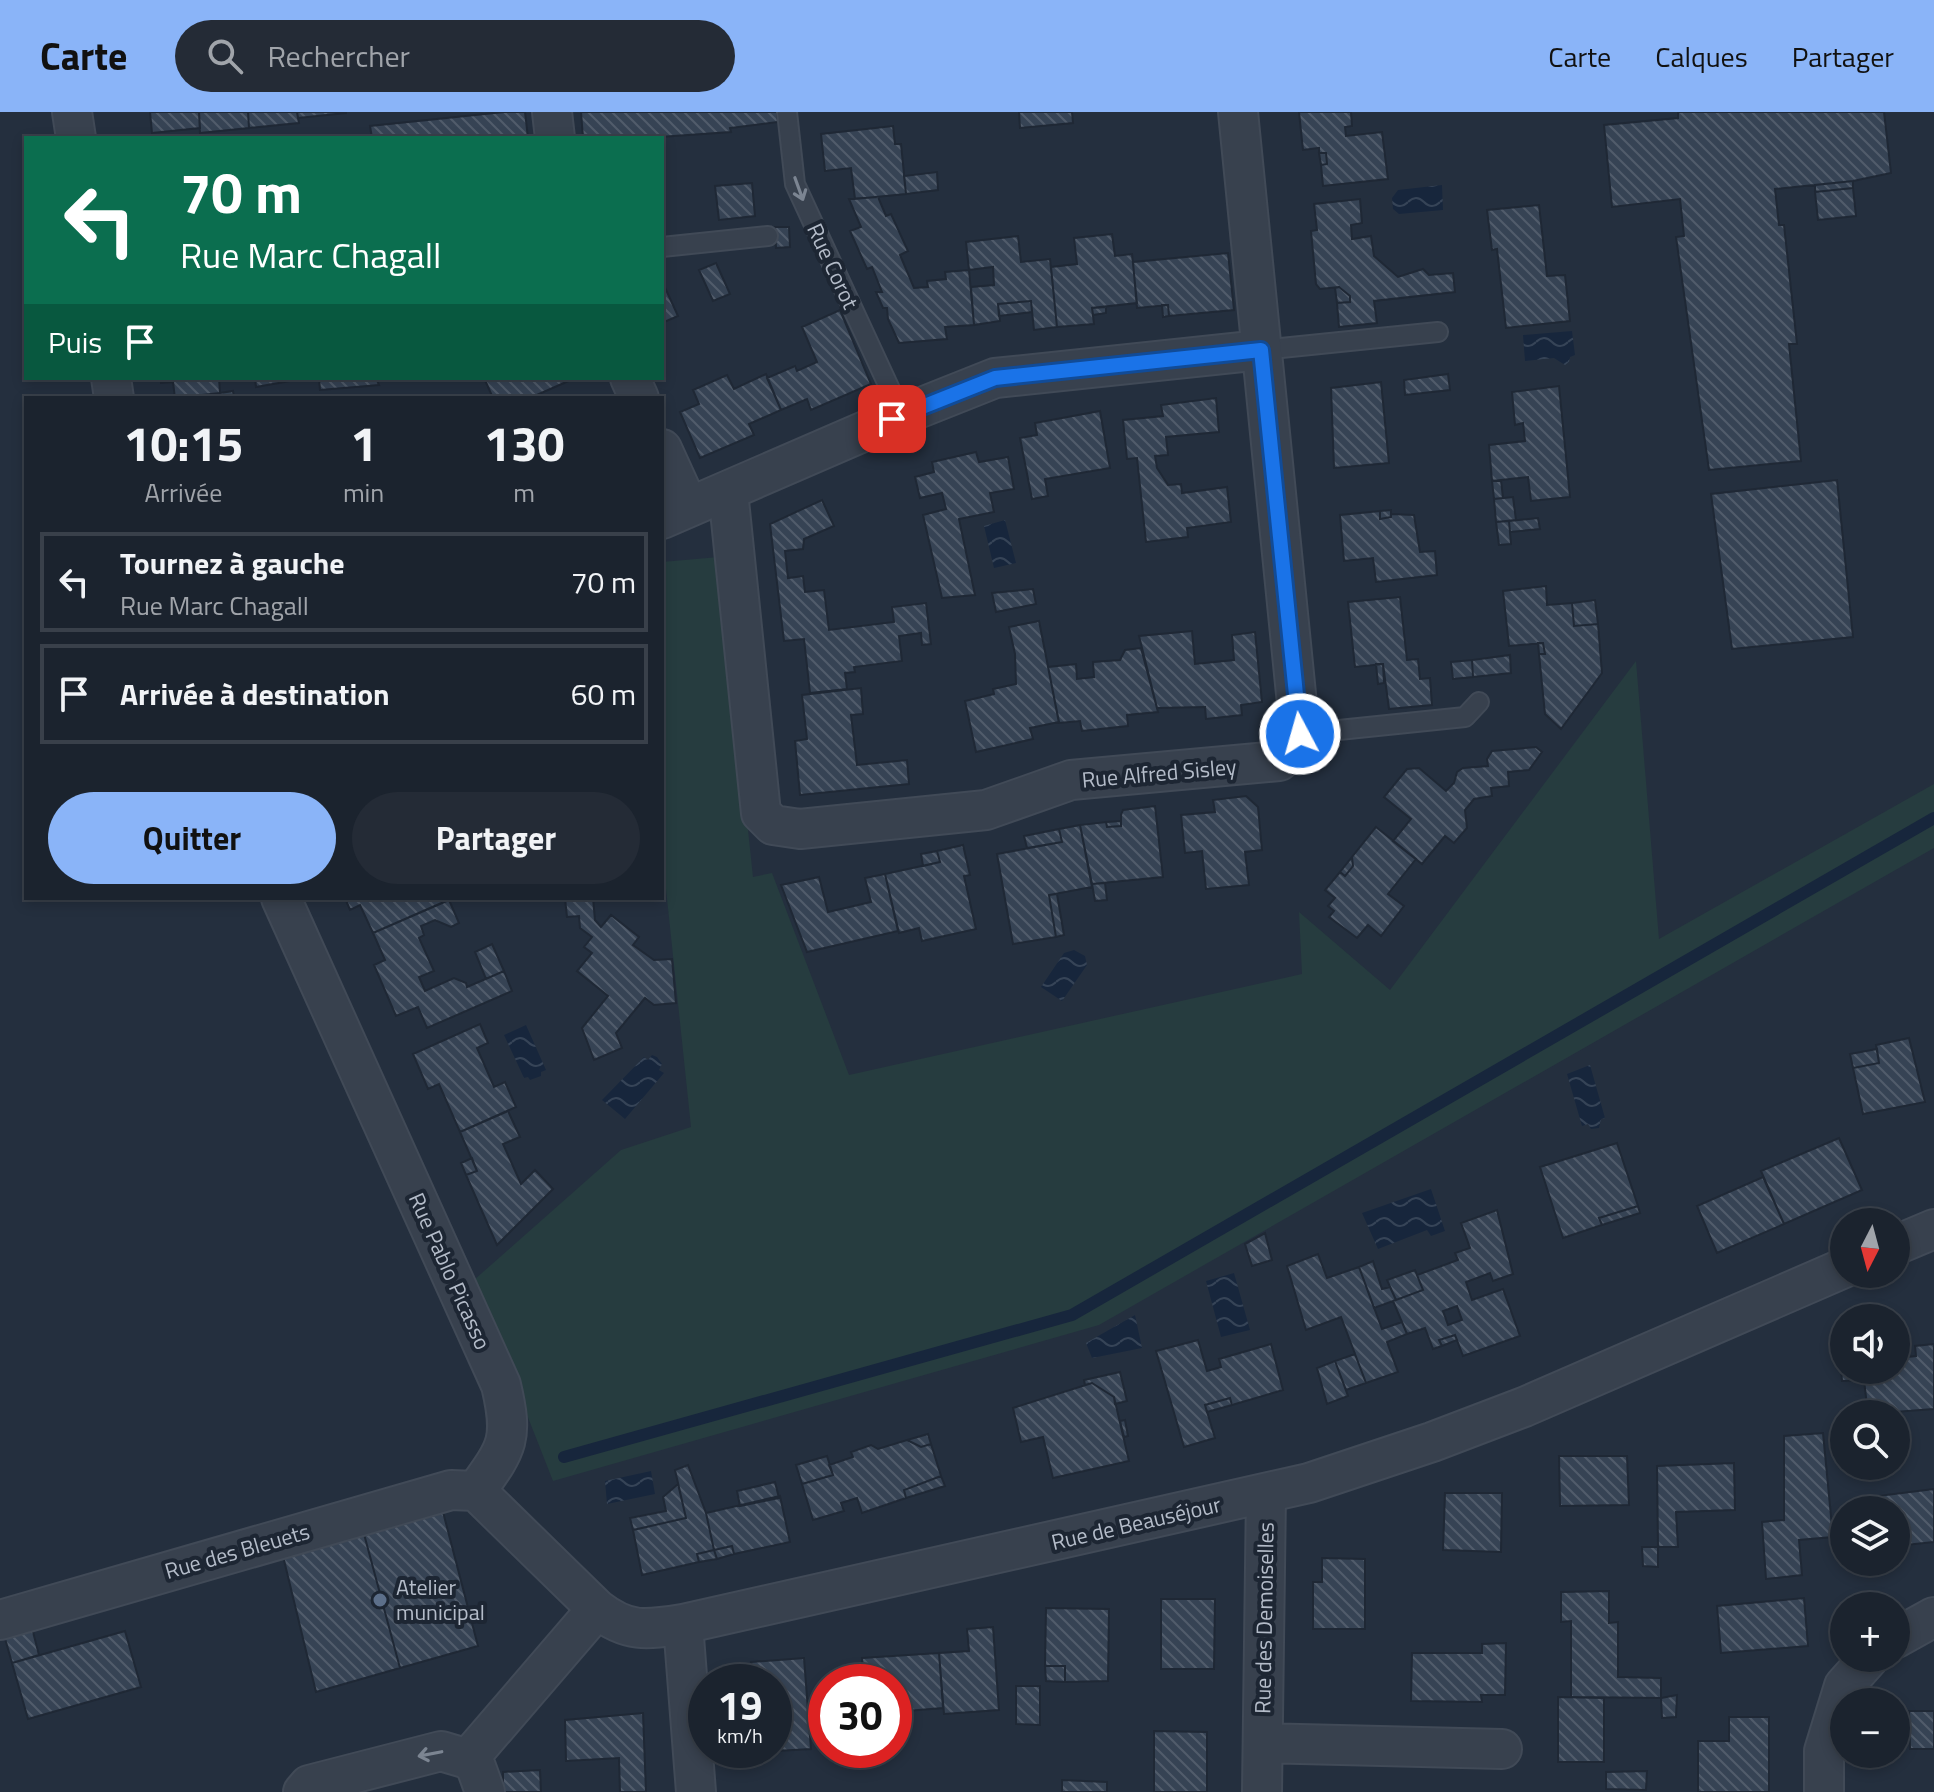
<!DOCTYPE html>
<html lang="fr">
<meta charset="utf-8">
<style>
body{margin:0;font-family:"Titillium Web",sans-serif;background:#242b36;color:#f1f3f6;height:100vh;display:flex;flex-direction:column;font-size:30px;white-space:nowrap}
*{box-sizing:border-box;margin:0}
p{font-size:26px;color:#a0a4aa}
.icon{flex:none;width:44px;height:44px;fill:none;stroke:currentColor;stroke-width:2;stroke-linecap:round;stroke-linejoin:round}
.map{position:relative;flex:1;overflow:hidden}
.drawer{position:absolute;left:24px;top:284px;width:640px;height:504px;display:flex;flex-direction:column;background:#1b232e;border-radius:0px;box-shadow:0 4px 12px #0003,0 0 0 2px #39404a}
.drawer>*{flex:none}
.hud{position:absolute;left:24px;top:24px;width:640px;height:244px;border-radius:0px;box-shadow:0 4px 12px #0003,0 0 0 2px #39404a;background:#0b6e4f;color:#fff;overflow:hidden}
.needle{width:52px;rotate:186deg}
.buttons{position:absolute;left:1830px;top:1096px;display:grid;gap:16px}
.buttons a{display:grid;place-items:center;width:80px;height:80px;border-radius:50%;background:#1b232e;box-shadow:0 4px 12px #0003,0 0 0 2px #39404a;font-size:40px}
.speed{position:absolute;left:688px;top:1552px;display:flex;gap:16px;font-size:40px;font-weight:700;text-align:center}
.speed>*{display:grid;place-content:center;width:104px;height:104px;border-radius:50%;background:#1b232e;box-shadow:0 4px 12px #0003,0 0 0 2px #39404a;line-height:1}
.speed small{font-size:20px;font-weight:400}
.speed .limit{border:12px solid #d22;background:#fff;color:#111}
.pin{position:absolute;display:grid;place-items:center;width:68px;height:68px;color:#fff;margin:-34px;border-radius:16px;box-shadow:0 4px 12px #0006}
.me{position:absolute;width:88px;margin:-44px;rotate:354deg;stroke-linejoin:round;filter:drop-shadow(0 0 6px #0008)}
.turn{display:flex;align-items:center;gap:28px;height:168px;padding:0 24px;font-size:36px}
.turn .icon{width:104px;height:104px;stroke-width:2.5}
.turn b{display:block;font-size:56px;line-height:68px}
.then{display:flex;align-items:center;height:76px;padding:0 24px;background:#0003;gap:16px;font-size:30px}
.eta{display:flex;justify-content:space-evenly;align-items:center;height:136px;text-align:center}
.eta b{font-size:48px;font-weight:700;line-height:56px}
.action{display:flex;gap:16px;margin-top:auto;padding:16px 24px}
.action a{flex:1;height:92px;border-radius:48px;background:#8ab4f8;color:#111;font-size:32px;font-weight:700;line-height:92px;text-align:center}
.action a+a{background:#242b36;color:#f1f3f6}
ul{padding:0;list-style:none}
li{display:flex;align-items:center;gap:24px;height:100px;margin:0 16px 12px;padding:0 8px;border:4px solid #39404a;border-radius:0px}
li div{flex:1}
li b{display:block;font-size:30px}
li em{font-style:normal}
header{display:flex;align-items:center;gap:48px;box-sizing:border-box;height:112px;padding:0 40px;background:#8ab4f8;color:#111}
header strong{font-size:38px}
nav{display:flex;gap:44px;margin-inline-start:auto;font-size:28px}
.search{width:560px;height:72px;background:#242b36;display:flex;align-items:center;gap:20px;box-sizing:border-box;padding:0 28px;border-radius:44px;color:#a0a4aa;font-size:30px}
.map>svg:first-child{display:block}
</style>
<header>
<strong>Carte</strong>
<div class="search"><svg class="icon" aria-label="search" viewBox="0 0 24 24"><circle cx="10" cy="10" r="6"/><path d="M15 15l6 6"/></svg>Rechercher</div>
<nav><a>Carte</a><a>Calques</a><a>Partager</a></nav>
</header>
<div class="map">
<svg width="1934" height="1680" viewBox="0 0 1934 1680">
<defs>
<pattern id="water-waves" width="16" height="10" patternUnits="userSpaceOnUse" patternTransform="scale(2)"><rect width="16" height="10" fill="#17263c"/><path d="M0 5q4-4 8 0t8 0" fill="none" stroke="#364457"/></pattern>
<pattern id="building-back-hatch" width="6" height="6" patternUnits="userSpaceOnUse" patternTransform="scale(2)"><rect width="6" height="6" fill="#364354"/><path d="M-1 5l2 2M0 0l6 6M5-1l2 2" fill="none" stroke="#515c6b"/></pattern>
</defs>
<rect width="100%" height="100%" fill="#242f3e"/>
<!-- green -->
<path fill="#263c3f" d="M719 445 753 765 772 761 849 963 1302 862 1299 800 1390 878 1636 549 1659 827 1934 672V736L1099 1213 553 1369 474 1168 621 1038 691 1015 662 739V450Z"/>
<!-- water -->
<path fill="url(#water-waves)" d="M1442 73 1443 98 1399 102 1393 97 1392 86 1398 78Z
M1572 219 1575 243 1570 245 1569 250 1565 253 1554 246 1525 249 1523 223Z
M1005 408 1016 451 994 456 984 414Z
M1074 838 1085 844 1087 853 1062 889 1041 875 1064 841Z
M526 913 546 958 541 960V964L530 968 528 965 524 966 504 923Z
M652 943 657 945 662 952 659 958 664 961 625 1007 602 988 644 945 648 948Z
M1590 953 1605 1006 1601 1007 1599 1016 1591 1017 1588 1012 1582 1014 1567 962Z
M1431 1077 1445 1119 1431 1124 1427 1118 1378 1137 1362 1101Z
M1234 1161 1250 1218 1221 1225 1206 1169Z
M1135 1203 1142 1236 1092 1246 1086 1231Z
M651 1359 655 1382 607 1392 605 1369Z"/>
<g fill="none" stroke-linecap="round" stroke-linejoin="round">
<!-- stream -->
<path stroke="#17263c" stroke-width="12" d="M564 1345 1072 1203 1934 706"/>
</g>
<!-- building -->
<path fill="url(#building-back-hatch)" stroke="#1f2835" stroke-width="2" fill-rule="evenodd" d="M150 0H199L200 16 152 21Z
M199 0H248L249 16 200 21Z
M248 0H297L299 11 249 16Z
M297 0H346V1L298 6Z
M504 0H525L528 26H372L370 14Z
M581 0H777L778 10 730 16 731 20 645 26H583Z
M1019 0H1072L1073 11 1020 16Z
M1299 0H1351L1352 14 1345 15 1346 24 1382 20 1388 67 1323 74 1321 53 1327 52 1326 41H1319V36L1303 38Z
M1678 0H1884L1891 61 1853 69 1775 77 1779 113H1784L1797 232H1789L1801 349 1709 358 1676 125 1684 124 1680 87 1612 95 1604 13 1678 6Z
M893 14 895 32H901L906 82 855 87 851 56 825 59 821 22Z
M1319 41H1326L1327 52 1321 53Z
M937 60 938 78 906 82 904 64Z
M1853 69V76L1815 80V73Z
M752 71 755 104 719 108 715 74Z
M1853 76 1856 104 1818 108 1815 80Z
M878 85 886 104 891 102 908 139 900 143 914 176 928 175 927 169 946 167 945 160 969 158 974 213 945 215 947 227 899 231 888 207 887 196H883L876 180H882L872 155 867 157 850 119 861 115 849 87Z
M1360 87 1362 111 1351 113 1352 127 1371 124 1374 144 1398 165 1423 157 1429 163 1453 161 1455 180 1374 189 1377 211 1339 215 1337 191 1350 190V184L1339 175 1320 177 1316 172 1311 119 1317 118 1314 92Z
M1539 93 1547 164 1565 163 1570 209 1506 216 1497 137 1492 138 1487 98Z
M775 115H789L790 135 776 136Z
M1112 122 1115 144 1132 142 1137 191 1092 196 1094 212 1057 215 1051 155 1077 152 1074 126Z
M1018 124 1021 150 1050 147 1057 215 1034 218 1031 189 998 192 1000 209 974 213 971 175 994 173 993 155 969 158 966 130Z
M1228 141 1234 198 1169 204 1168 193 1137 196 1133 150Z
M716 151 730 182 713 189 699 158Z
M662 169 678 204 662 211Z
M1339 175 1350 184V190L1337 191 1335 176Z
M1031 189 1032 200 999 204 998 192Z
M1162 193H1168L1169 204 1163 205Z
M1106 195V201L1093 203 1092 196Z
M840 198 871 272 811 298 807 287 781 298 767 266 795 254 797 259 817 250 802 215Z
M766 262 781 298 749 312 754 323 700 346 680 300 699 292 693 278 727 263 734 277Z
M1448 262 1450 278 1405 283 1404 268Z
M161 266H219L220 281 175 286 173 270 161 271Z
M255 266H289L290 269 256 275Z
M319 266H376L379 273 320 278Z
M484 266H573V267L530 286H493Z
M1381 270 1389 351 1334 356 1331 276Z
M1559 274 1570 385 1531 389 1528 365 1492 369 1489 333 1525 329 1523 311 1515 313 1512 280Z
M233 279 234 286H193L220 281Z
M1216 286 1219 320 1166 325 1168 343 1155 344 1157 356 1168 373 1181 372 1182 381 1227 375 1231 410 1187 416 1188 425 1146 430 1137 346 1127 347 1123 308 1163 304 1161 293Z
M1100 299 1110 356 1045 367 1048 384 1032 387 1020 326 1037 323 1035 311Z
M976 340 979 350 1008 345 1014 377 990 381 994 400 959 407 975 483 942 486 923 403 946 397 942 381 920 386 915 365 934 360 932 350Z
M1501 368 1503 386 1494 387 1492 369Z
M1837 368 1853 525 1732 537 1711 382Z
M1513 385 1516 408 1496 410 1494 387Z
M822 388 834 414 804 427 803 437 785 439 788 466 803 464 805 480 824 478 829 518 894 510 892 495 926 491 931 532 922 533 921 521 899 524 902 549 854 555 855 560 845 561 847 577 810 581 804 527 784 529 770 412Z
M1391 398V405L1380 407V399Z
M1380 399V407L1391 405V402L1414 403 1420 440 1435 439 1437 463 1376 470 1373 446 1344 449 1340 403Z
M1538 406 1540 417 1510 420 1509 409Z
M1509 409 1511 432 1499 433 1496 410Z
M1546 474 1547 493 1572 491 1574 514 1598 512 1602 561 1561 617 1545 602 1539 542H1545L1543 531 1509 534 1503 479Z
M1033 477 1036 492 996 500 992 481Z
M1400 485 1407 548 1418 547 1420 567 1430 566 1432 593 1389 597 1383 552 1355 555 1348 490Z
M1595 488 1598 512 1574 514 1572 491Z
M1039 509 1059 610 1030 616 1033 627 976 640 965 589 994 582 993 577 1016 572 1015 542 1009 515Z
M1192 519 1195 552 1234 548 1232 523 1255 520 1262 590 1241 593 1242 603 1206 607 1205 595 1157 596 1139 524Z
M1538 531H1543L1545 542H1539Z
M1141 536 1158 600 1127 603 1128 614 1082 619 1080 609 1059 611 1048 555 1076 552 1077 567 1094 565 1093 550 1120 548 1125 538Z
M1510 543 1511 561 1473 565 1472 548Z
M1472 548 1473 565 1453 567 1451 550Z
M1376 552H1383L1384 571 1378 572Z
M861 576 863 602 851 603 857 653 907 648 909 672 800 683 795 629 807 627 802 583Z
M1536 635 1542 640 1529 658 1508 660 1509 674 1491 676 1492 684 1474 687 1465 698 1467 716 1454 731 1445 724 1422 752 1393 729 1411 707 1384 685 1407 657 1419 656 1446 679 1454 671 1457 660 1463 656 1488 654 1487 647 1492 639Z
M1246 684 1258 695 1262 738 1245 740 1249 773 1206 777 1202 739 1185 741 1181 703 1215 700 1213 688Z
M1155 694 1163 765 1092 772 1080 713 1106 710 1107 715 1121 714V703L1123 698Z
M1121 709V714L1107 715 1106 710Z
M1080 713 1092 775 1049 783 1056 825 1013 832 997 742 1062 730 1059 717Z
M1376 715 1416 747 1388 782 1404 794 1381 824 1368 813 1357 826 1329 805 1334 799 1328 794 1335 786 1325 778 1340 760 1345 764 1353 754 1352 745Z
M1059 717 1062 730 1027 736 1024 724Z
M963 733 970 763 964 764 976 817 922 829 919 816 899 821 885 762 940 750 937 739Z
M937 739 940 750 923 754 921 742Z
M1352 745 1353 754 1345 764 1340 760Z
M885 762 898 819 807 840 781 773 819 765 828 800 871 790 865 766Z
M1105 771 1107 788 1095 789 1092 772Z
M1057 782 1064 823 1056 825 1049 783Z
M345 786H453L373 821 360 793 350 798Z
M565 786H593L595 808 601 815 611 803 639 825 633 833 654 848 672 847 676 891 654 893 645 886 616 921 622 936 594 948 582 916 608 884 577 859 592 841 584 835 592 825 580 816 579 804 567 805Z
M449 788 459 811 451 815 435 808 421 814 424 823 419 826 434 859 419 865 425 879 454 866 466 871 467 875 504 859 512 879 427 916 418 895 396 904 374 853 385 848 373 821Z
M492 832 504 859 486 867 475 840Z
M480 912 488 931 477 936 494 975 505 970 516 995 460 1020 439 972 428 977 413 942Z
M1909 926 1925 990 1863 1002 1853 956 1879 951 1876 933Z
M1877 937 1879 951 1853 956 1850 942Z
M508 999 520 1025 503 1032 521 1072 535 1058 553 1077 497 1133 466 1063 477 1059 460 1020Z
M1839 1026 1862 1078 1784 1112 1761 1059Z
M1617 1031 1638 1094 1599 1106 1602 1113 1563 1126 1540 1055Z
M472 1046 477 1059 466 1063 461 1051Z
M1763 1065 1784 1112 1717 1141 1697 1094Z
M1638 1094 1640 1101 1602 1113 1599 1106Z
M1497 1098 1513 1162 1493 1169 1490 1161 1466 1170 1472 1188 1503 1177 1520 1224 1463 1244 1455 1223 1439 1228 1442 1234 1433 1237 1425 1216 1407 1222 1393 1189 1423 1178 1417 1163 1458 1148 1455 1141 1470 1136 1461 1111ZM1457 1194 1462 1208 1448 1213 1443 1199Z
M1265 1121 1272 1148 1252 1154 1245 1132Z
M1318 1142 1327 1166 1359 1155 1382 1217 1402 1210 1407 1222 1387 1230 1398 1260 1366 1271 1341 1205 1306 1218 1287 1154Z
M1373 1149 1382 1177 1390 1175 1396 1188 1374 1196 1359 1155Z
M1415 1158 1423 1178 1396 1188 1387 1168Z
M1455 1223 1457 1228 1442 1234 1439 1228Z
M1198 1228 1207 1259 1221 1255 1219 1247 1271 1232 1283 1278 1232 1293 1230 1286 1205 1293 1215 1326 1184 1335 1156 1239Z
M1844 1229V1258H1896V1246L1916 1244 1915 1234 1934 1232V1297L1868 1302 1864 1268 1842 1269 1839 1230Z
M1355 1242 1366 1271 1346 1278 1335 1249Z
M1335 1249 1348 1284 1327 1292 1317 1256Z
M1120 1260 1127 1289 1115 1292 1114 1285 1092 1271 1085 1273 1084 1268Z
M1092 1271 1114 1285 1129 1349 1053 1366 1043 1325 1021 1330 1013 1296Z
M1230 1286 1232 1293 1207 1300 1205 1293Z
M1125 1308 1128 1324 1124 1325 1120 1309Z
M1823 1321 1833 1425 1799 1428 1802 1463 1766 1467 1762 1410 1784 1408V1324Z
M928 1322 931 1332 921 1335 907 1328Z
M907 1328 921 1335 931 1332 941 1364 904 1378 906 1386 862 1401 857 1386 841 1391 844 1399 813 1408 802 1372 833 1363 829 1353 853 1345 851 1340 871 1333 878 1337Z
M827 1344 833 1363 802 1372 796 1353Z
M1559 1344H1627L1629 1393 1560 1394Z
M1734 1351 1735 1398 1676 1400 1678 1435H1658L1657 1354Z
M688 1353 706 1401 714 1438 697 1442 699 1450 642 1463 633 1418 686 1406 675 1358Z
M941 1364 945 1374 906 1386 904 1378Z
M775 1370 779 1386 740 1394 737 1379Z
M678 1372 686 1406 633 1418 630 1406 666 1399 663 1385Z
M1934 1377V1430L1896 1434V1398H1879L1878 1384Z
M1445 1381H1502L1501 1440 1443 1438Z
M780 1384 790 1430 734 1442 732 1434 714 1438 706 1401Z
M443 1400 478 1534 400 1556 364 1422Z
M364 1422 400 1556 316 1580 283 1444Z
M732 1434 734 1442 717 1447 714 1438Z
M1642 1435H1658V1455L1643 1454Z
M714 1438 717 1447 699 1450 697 1442Z
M1322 1446 1365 1447V1517H1313V1470H1322Z
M1609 1479V1511L1618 1510V1565L1661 1566V1586L1571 1585V1509L1561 1510V1480Z
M1804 1486 1808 1534 1721 1541 1717 1494Z
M1161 1487H1215L1214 1557H1161Z
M1046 1496 1109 1497 1108 1569 1065 1570V1554H1045Z
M993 1515 999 1598 944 1602 939 1541 969 1539 967 1517Z
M32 1516 39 1543 12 1551 4 1523Z
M125 1519 141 1575 28 1607 12 1551Z
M1506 1531 1505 1583H1481L1482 1590 1411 1589 1412 1541H1482V1532Z
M939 1541 943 1596 894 1600V1570H863L862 1546Z
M804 1546 811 1637 759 1640 758 1638H774V1570H753L751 1550Z
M1045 1554H1065V1570L1046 1569Z
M1016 1574H1040V1613L1016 1612Z
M1677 1583 1676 1605 1662 1606 1661 1586Z
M1558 1585 1604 1586V1650H1558Z
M1909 1599H1934V1637H1910Z
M643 1601 646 1680H620L619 1646 566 1649 565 1608Z
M1729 1605H1769V1680H1698V1629H1729Z
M1154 1619 1207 1620V1680H1154Z
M540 1658 541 1680H503V1660Z
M1647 1659 1646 1678 1606 1677V1660Z
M1062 1668 1107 1670V1680H1062Z"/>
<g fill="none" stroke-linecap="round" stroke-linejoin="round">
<defs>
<path id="service" d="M787 0 795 72 902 303
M662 135 768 124
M1261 238 1438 220
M1300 622 1465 605 1479 590"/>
<path id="minor" d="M72 0 76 26
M552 0 555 26
M111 266 114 286
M630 266 639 286
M662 337 688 394
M728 379 761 701 773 713 800 717 986 698 1071 668 1279 649 1291 638 1300 622 1238 0
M662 407 902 303 995 266 1261 238
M281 786 501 1273C514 1328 507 1336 476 1379
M1896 1133 1934 1117
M476 1379 597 1497
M0 1508 451 1378 476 1379
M683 1512 696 1680
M1896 1526 1934 1505
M1263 1631 1502 1637
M468 1647 597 1497C628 1521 646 1518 683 1512L1309 1371 1432 1330 1524 1295 1844 1156
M303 1680 309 1673 441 1639 468 1647 476 1655 485 1680
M1262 1680 1266 1381
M1824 1680V1639L1844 1574 1869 1546"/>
</defs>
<!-- service casing -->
<use href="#service" stroke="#414a57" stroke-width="22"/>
<!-- minor casing -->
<use href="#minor" stroke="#414a57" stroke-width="42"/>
<!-- service -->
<use href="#service" stroke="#38414e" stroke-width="18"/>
<!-- minor -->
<use href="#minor" stroke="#38414e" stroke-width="38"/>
</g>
<!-- one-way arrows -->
<defs><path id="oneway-shaft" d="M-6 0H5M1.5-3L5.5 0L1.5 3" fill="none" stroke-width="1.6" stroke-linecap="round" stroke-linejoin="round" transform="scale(2)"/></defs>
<g stroke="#7c8592">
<use href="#oneway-shaft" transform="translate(799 77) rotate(70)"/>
<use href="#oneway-shaft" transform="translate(430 1642) rotate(169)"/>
</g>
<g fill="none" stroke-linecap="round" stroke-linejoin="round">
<defs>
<path id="route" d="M892 307 995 266 1261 238 1300 622"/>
</defs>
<!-- route casing -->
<use href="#route" stroke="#114b97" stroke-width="20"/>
<!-- route -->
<use href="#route" stroke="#1a73e8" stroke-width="14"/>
</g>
<!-- markers -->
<circle fill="#5c6f8a" stroke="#1d2633" stroke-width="3" cx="380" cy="1488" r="8"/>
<g text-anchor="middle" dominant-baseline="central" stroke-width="8" stroke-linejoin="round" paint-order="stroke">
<!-- street labels -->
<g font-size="22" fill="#b4bcc9" stroke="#1d2633">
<text transform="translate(833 154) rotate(65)">Rue Corot</text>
<text transform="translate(1159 661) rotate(-5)">Rue Alfred Sisley</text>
<text transform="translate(450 1159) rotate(66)">Rue Pablo Picasso</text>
<text transform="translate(1136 1411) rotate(-13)">Rue de Beauséjour</text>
<text transform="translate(237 1439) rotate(-16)">Rue des Bleuets</text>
<text transform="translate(1264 1506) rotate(-89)">Rue des Demoiselles</text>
</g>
<!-- poi labels -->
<g font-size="22" fill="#b4bcc9" stroke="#1d2633" text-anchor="start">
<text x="396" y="1475">Atelier<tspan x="396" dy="25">municipal</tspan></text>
</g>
</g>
</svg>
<div class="buttons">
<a><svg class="needle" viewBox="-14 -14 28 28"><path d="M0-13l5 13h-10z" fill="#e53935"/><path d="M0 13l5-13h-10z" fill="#a0a4aa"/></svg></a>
<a><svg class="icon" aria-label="sound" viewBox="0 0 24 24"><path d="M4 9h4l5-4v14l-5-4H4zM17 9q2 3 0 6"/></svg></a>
<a><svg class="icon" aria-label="search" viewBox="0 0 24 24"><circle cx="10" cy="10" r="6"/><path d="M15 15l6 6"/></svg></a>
<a><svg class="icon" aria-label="layers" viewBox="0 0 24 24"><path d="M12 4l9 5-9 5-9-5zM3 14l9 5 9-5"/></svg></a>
<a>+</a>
<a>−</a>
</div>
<div class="speed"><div>19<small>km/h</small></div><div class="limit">30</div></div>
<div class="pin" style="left:892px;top:307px;background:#d93025"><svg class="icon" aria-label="arrive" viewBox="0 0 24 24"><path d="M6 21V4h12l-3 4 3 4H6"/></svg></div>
<svg class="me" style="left:1300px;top:622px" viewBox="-20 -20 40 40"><circle r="17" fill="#1a73e8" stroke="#fff" stroke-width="3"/><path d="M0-11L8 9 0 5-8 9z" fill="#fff"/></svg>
<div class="hud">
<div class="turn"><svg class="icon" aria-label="left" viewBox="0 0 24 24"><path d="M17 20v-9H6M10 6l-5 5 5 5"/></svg><div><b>70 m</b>Rue Marc Chagall</div></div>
<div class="then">Puis<svg class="icon" aria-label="arrive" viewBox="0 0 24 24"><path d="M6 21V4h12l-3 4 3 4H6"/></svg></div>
</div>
<section class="drawer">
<div class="eta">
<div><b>10:15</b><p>Arrivée</p></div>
<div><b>1</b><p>min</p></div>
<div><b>130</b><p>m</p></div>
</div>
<ul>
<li><svg class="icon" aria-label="left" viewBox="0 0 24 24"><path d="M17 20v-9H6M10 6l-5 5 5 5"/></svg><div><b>Tournez à gauche</b><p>Rue Marc Chagall</p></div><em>70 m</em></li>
<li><svg class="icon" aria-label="arrive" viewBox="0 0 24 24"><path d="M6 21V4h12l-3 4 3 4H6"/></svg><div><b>Arrivée à destination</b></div><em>60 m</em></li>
</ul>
<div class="action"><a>Quitter</a><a>Partager</a></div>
</section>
</div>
